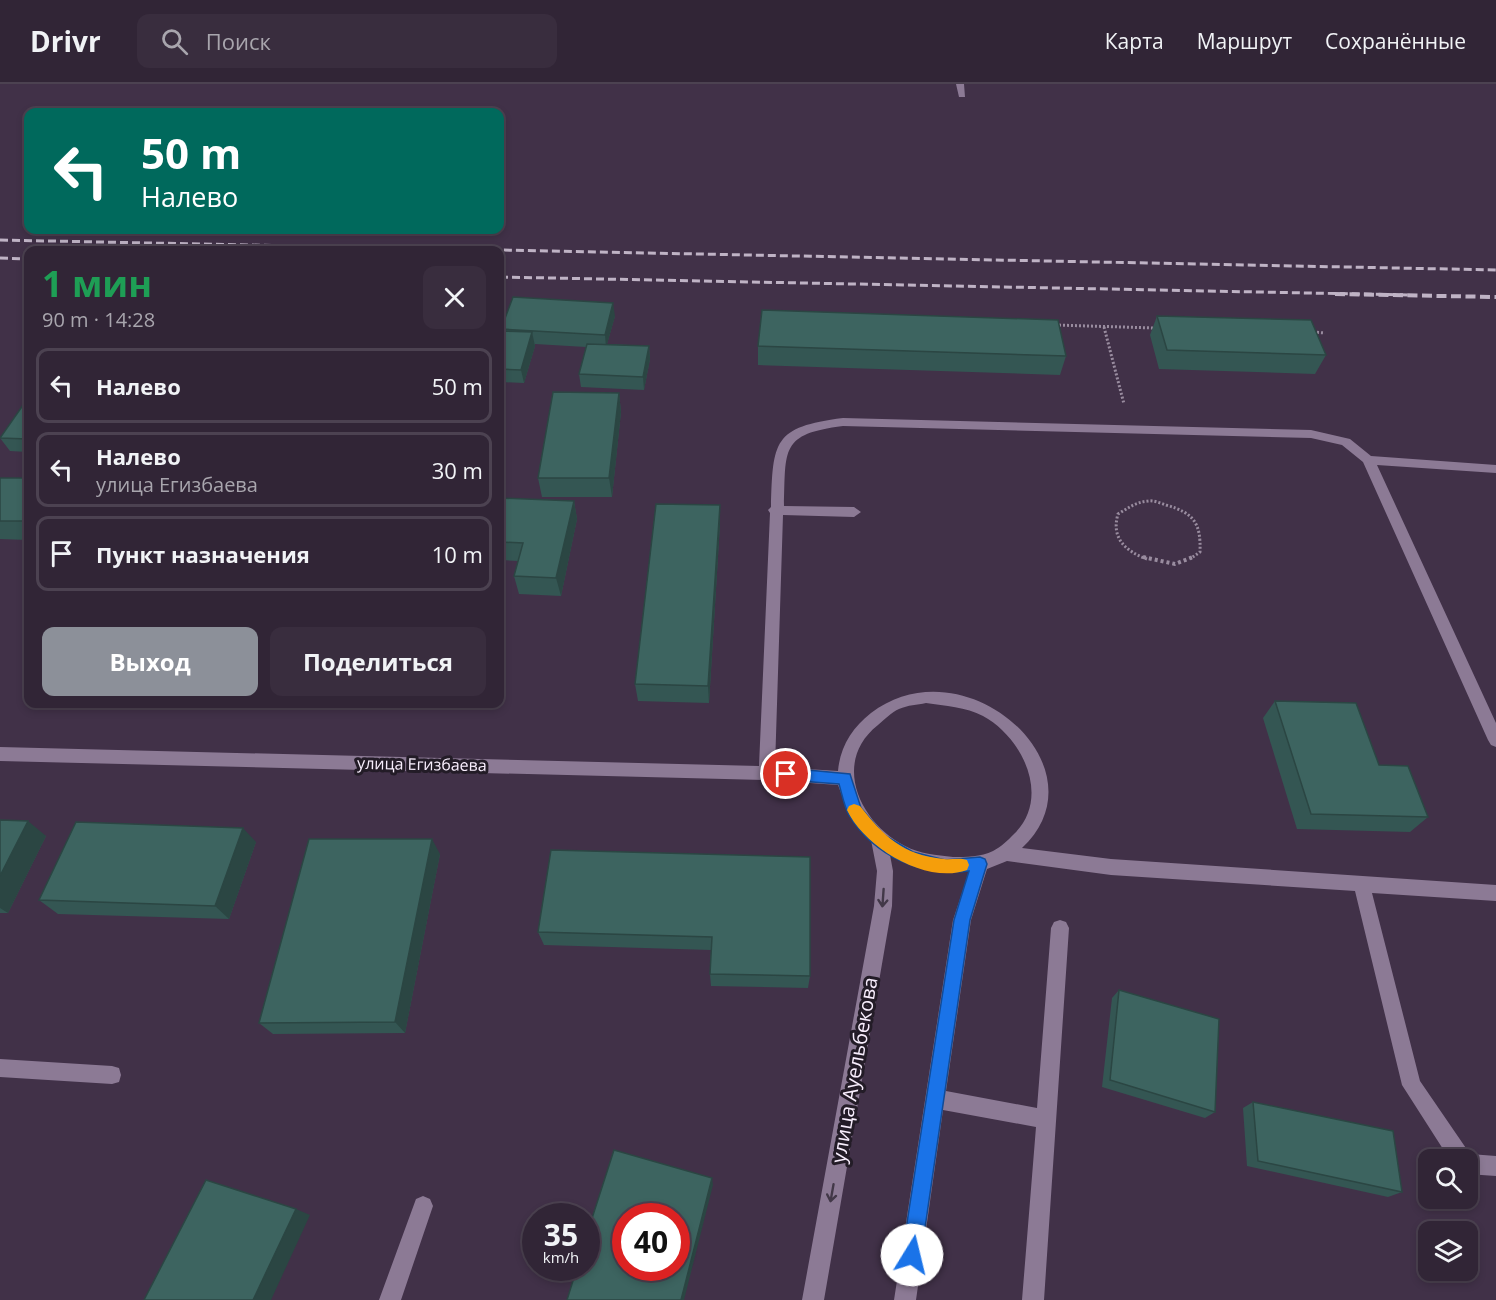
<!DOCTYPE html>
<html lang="ru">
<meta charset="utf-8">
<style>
body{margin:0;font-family:"Open Sans",sans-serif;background:#392d3e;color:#f1f3f6;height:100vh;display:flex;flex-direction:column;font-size:22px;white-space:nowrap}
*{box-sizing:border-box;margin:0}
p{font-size:20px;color:#a8a5ad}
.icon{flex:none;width:33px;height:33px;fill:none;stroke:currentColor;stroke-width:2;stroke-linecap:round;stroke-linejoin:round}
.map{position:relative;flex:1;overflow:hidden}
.sheet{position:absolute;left:24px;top:162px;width:480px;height:462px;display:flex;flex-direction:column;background:#312536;border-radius:12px;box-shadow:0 3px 9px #0003,0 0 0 2px #4c4251}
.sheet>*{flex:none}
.guide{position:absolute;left:24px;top:24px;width:480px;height:126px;border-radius:12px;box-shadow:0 3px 9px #0003,0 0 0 2px #4c4251;background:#00695c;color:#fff;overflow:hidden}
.fabs{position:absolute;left:1418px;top:1065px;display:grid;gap:12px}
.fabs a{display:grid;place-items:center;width:60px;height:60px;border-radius:12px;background:#312536;box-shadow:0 3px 9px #0003,0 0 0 2px #4c4251;font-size:30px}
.speed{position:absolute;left:522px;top:1119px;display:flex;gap:12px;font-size:30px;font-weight:700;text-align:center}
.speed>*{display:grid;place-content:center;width:78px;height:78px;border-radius:50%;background:#312536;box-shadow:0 3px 9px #0003,0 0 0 2px #4c4251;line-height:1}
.speed small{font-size:15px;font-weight:400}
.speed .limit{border:9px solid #d22;background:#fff;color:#111}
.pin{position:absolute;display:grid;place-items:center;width:51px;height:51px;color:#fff;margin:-26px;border:3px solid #fff;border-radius:50%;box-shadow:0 2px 6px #0007}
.me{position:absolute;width:66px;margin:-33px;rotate:9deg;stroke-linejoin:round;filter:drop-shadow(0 0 4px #0008)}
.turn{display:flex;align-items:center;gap:21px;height:126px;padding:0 18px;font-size:27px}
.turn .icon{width:78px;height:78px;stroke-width:2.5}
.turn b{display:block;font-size:42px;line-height:51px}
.round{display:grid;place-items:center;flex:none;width:63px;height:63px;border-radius:12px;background:#392d3e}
.headline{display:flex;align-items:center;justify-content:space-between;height:102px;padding:0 18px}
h1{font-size:36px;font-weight:700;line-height:45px;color:#1e9e55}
.action{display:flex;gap:12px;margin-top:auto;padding:12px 18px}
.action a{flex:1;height:69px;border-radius:12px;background:#8c9099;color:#fff;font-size:24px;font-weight:700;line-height:69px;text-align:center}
.action a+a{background:#392d3e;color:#f1f3f6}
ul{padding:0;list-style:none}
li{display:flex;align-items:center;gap:18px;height:75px;margin:0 12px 9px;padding:0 6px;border:3px solid #4c4251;border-radius:12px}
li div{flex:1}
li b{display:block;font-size:22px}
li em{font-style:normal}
header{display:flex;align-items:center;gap:36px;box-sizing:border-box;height:84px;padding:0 30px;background:#312536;border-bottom:2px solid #4c4251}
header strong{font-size:28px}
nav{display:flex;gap:33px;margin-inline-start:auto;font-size:21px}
.search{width:420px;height:54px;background:#392d3e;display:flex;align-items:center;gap:15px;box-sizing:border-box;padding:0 21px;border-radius:12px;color:#a8a5ad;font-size:22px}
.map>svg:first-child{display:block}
</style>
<header>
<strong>Drivr</strong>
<div class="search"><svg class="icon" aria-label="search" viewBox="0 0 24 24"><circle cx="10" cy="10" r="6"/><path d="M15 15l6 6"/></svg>Поиск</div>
<nav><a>Карта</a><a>Маршрут</a><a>Сохранённые</a></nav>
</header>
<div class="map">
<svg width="1496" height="1216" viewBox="0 0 1496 1216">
<rect width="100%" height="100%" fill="#413148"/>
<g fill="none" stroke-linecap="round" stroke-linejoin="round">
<!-- path-far1 -->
<path stroke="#998c9f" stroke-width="3" stroke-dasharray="2 2" stroke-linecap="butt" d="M1055 241 1155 244
M1104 243 1124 320
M1313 248 1325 249
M1147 475C1125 467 1111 454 1118 430 1128 424 1136 418 1148 417 1153 416 1160 419 1166 421 1194 429 1201 439 1200 468L1190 475"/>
<!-- path -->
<path stroke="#998c9f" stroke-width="4" stroke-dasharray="3 3" stroke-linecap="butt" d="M1143 473 1175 480 1193 473"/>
<!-- minor -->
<path fill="#8c7a95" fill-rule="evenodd" d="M956 0H964L965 13H959Z
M843 334 1311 346 1350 355 1371 372 1496 381V389L1377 381 1496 639V663L1491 661 1488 656 1363 378 1342 361 1311 354 843 342C780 350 786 365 784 422L854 423 861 428 854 433 783 431 775 683 838 687C840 663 852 644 871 629 965 557 1108 684 1022 764L1111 775 1496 801V817L1372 809 1420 997 1470 1070 1496 1072V1092L1467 1090V1076H1450L1402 1001 1355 807 1111 791 1007 777 987 785 971 836 946 1007 1037 1024 1051 844 1054 838 1060 836 1066 838 1069 844 1044 1216H1022L1036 1043 943 1026 916 1216H894L953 836 969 788 930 786 890 771 893 787 892 822 824 1216H802L874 822 877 787 871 756 849 730 838 701 767 696 0 677V663L759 682 770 429 768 426 771 423C773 357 773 343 843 334ZM926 619C945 622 966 623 983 632 1022 653 1052 713 1014 750 1008 756 1001 763 993 767 981 773 966 773 953 773 936 771 920 770 905 762 860 739 831 678 878 641 884 636 892 628 899 625 908 621 917 621 926 619Z
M0 975 112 982 119 984 121 991 119 998 112 1000 0 993Z
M423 1112 430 1115 433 1122 401 1216H379L416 1115Z"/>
<!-- rail-far1 -->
<path stroke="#bfb3c5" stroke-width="3" stroke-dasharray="8 4" stroke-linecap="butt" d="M0 156 1496 186
M0 174 28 175
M500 193 1410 211"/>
<!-- rail -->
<path stroke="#bfb3c5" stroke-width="4" stroke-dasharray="10 4.5" stroke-linecap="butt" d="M1335 210 1496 213"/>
</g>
<!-- wall -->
<path fill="#345653" d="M615 232 607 260 649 262 650 275 644 306 581 303 579 290 586 263 535 260V262L524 299 500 298V247H501V245Z
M1157 232 1326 271 1315 290 1159 285 1150 251Z
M758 262 1066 272 1060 291 758 281Z
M619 309 621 328 612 413H542L538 394Z
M28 314V368L10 367 0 354Z
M0 394H28V456L0 455Z
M500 414 574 417 577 435 561 512 519 510 514 492 518 477 500 476Z
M720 440 709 619 638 617 635 600Z
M1275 617 1379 681 1428 733 1410 748 1297 745 1263 634Z
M0 736 46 752 8 829H0Z
M256 758 229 835 58 830 39 816Z
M440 770 405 949 273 950 259 939Z
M810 773V892L808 904 711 902 710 890 711 866 544 861 538 848Z
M1119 906 1215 1028 1205 1034 1102 1003 1112 914Z
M1253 1018 1402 1108 1388 1113 1247 1082 1243 1024Z"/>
<!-- shaded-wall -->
<path fill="#2b4643" d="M613 219 615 232 606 264 605 251Z
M532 248 535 262 524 299 521 286Z
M649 262 650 275 644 306 643 293Z
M619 309 621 328 612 413 609 394Z
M574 417 577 435 561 512 556 494Z
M720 421V440L709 619 708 602Z
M28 737 46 752 8 829 0 824V792Z
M243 744 256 758 229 835 215 822Z
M432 755 440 770 405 949 395 938Z
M712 1094 713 1101 684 1216H681Z
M296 1125 310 1131 271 1216H253Z"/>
<!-- building -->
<path fill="#3d6460" stroke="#2b4643" stroke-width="1.5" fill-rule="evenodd" d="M513 213 613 219 605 251 501 245Z
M762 226 1058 236 1066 272 758 262Z
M1157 232 1311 236 1326 271 1167 266Z
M500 247 532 248 521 286 500 285Z
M587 260 649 262 643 293 579 290Z
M553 308 619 309 609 394H538Z
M28 314V355L0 354Z
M0 394H28V437H0Z
M500 414 574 417 556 494 514 492 523 459 500 458Z
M656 420 720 421 708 602 635 600Z
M1275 617 1356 619 1379 681 1408 682 1428 733 1311 730Z
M0 736 28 737 0 792Z
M76 738 243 744 215 822 39 816Z
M309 755H432L395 938 259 939Z
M551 766 810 773V892L710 890 712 853 538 848Z
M1119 906 1219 935 1215 1028 1110 996Z
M1253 1018 1393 1047 1402 1108 1258 1077Z
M614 1066 712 1094 681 1216H567L577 1184H586V1153ZM626 1132H676V1184H626Z
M206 1096 296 1125 253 1216H144Z"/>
<!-- one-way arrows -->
<defs><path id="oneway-shaft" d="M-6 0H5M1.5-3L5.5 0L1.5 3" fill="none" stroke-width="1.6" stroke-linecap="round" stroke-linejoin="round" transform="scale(1.5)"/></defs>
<g stroke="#423848">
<use href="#oneway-shaft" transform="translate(883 814) rotate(94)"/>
<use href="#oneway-shaft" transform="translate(832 1109) rotate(100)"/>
</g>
<!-- route -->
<path fill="#1a73e8" stroke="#114b97" stroke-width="1.5" d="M786 684 850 690 861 724 884 751 913 768 945 776 980 773 985 775 987 780 970 836 921 1171 919 1178 912 1181 905 1178 902 1171 954 836 969 787C921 792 876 774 849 731 844 722 842 710 839 700L786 696 781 695 779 690 781 686Z"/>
<!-- slow -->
<path fill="#f59e0b" d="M854 720 860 722C884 752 902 771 944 775 952 776 959 773 967 776L969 781 967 786C926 801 864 763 847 726L849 722Z"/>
<g text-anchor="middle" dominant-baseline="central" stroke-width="6" stroke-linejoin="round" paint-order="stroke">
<!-- street labels -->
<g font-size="16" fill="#f8eefd" stroke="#231c27">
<text transform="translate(422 680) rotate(1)">улица Егизбаева</text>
</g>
<!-- near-street labels -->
<g font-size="20" fill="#f8eefd" stroke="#231c27">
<text transform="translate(854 986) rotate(-80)">улица Ауельбекова</text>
</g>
</g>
</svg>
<div class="fabs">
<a><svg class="icon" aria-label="search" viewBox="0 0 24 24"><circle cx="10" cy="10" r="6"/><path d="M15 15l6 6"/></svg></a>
<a><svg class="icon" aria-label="layers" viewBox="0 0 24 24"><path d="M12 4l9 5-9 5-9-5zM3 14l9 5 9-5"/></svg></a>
</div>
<div class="speed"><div>35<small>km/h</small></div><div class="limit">40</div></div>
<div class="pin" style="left:786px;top:690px;background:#d93025"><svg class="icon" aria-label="arrive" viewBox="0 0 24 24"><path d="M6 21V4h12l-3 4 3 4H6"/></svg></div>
<svg class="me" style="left:912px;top:1171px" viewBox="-20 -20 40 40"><circle r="19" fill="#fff"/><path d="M0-13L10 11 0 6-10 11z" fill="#1a73e8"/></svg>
<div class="guide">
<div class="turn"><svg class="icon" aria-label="left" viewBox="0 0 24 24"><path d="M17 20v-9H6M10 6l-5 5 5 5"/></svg><div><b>50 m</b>Налево</div></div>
</div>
<section class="sheet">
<div class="headline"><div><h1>1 мин</h1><p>90 m · 14:28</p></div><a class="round"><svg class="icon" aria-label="close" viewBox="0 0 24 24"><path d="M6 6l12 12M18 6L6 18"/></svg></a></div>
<ul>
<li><svg class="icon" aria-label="left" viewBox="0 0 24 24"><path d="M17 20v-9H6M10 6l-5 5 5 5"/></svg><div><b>Налево</b></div><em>50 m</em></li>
<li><svg class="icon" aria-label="left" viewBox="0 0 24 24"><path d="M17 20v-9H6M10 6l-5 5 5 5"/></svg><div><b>Налево</b><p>улица Егизбаева</p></div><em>30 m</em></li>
<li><svg class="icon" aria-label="arrive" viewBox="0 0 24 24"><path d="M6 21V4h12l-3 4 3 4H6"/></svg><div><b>Пункт назначения</b></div><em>10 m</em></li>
</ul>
<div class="action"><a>Выход</a><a>Поделиться</a></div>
</section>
</div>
